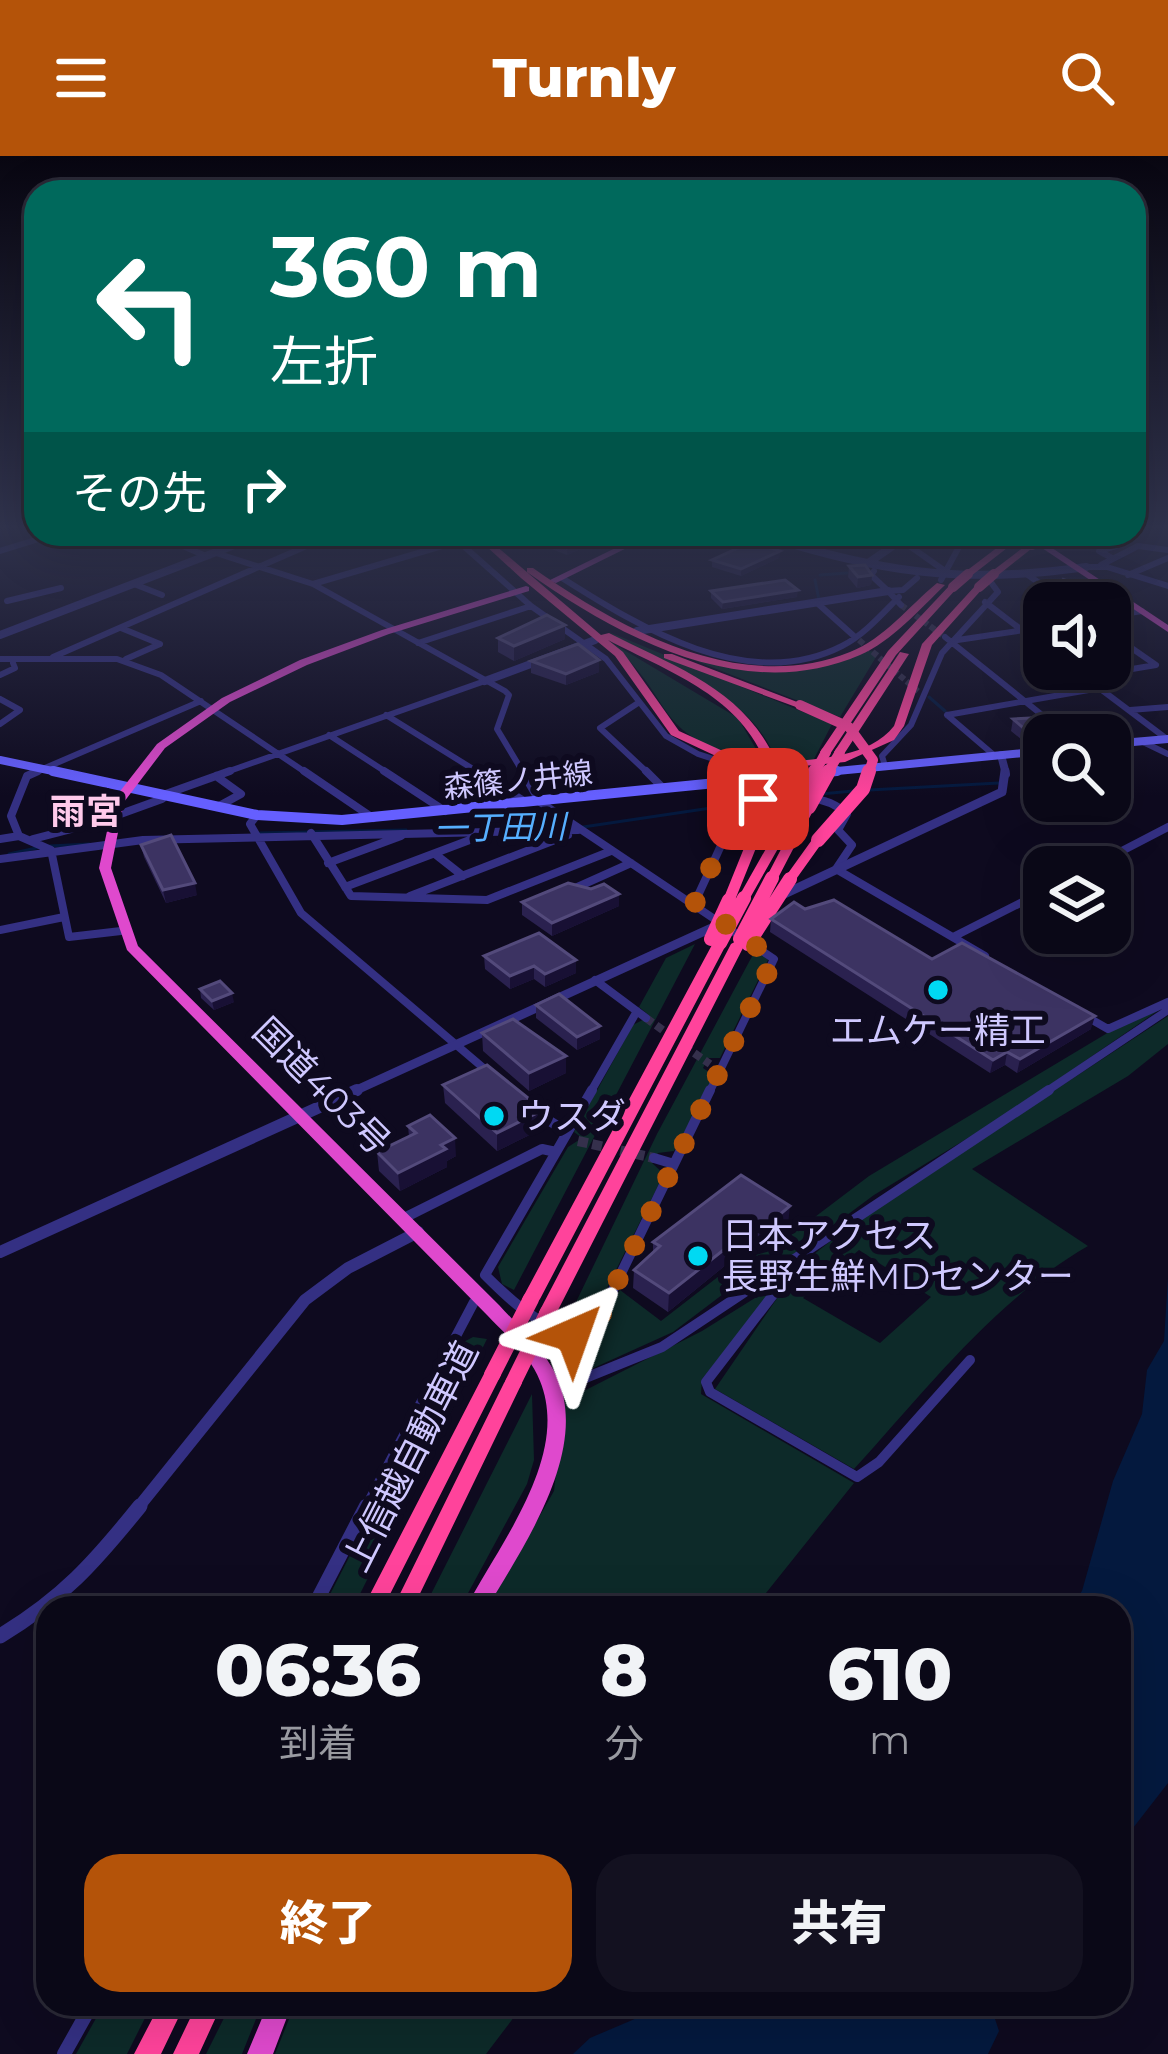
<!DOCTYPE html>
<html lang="ja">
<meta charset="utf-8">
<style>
body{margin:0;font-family:Montserrat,"Noto Sans JP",sans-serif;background:#131120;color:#f1f3f6;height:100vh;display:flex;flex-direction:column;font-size:45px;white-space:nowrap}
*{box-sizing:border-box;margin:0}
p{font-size:39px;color:#999aa1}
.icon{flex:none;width:66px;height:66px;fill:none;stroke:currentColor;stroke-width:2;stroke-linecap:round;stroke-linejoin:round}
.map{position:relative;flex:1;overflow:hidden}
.drawer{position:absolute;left:36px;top:1440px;width:1095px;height:420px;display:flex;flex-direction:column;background:#0a0817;border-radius:36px;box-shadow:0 12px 48px #0002,0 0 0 3px #2a2936}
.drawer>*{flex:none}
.guide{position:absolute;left:24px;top:24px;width:1122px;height:366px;border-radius:36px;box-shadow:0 12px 48px #0002,0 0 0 3px #2a2936;background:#00695c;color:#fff;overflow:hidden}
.controls{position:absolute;left:1023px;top:426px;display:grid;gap:24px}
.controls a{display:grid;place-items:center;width:108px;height:108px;border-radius:24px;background:#0a0817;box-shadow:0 12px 48px #0002,0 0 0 3px #2a2936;font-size:60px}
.pin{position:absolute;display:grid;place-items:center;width:102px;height:102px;color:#fff;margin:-51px;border-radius:24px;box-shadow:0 6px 18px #0006}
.me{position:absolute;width:132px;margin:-66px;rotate:43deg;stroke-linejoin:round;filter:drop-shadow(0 0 9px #0008)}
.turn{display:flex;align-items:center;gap:42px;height:252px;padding:0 48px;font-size:54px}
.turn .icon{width:156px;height:156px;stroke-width:2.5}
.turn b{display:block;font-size:84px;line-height:102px}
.then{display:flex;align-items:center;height:114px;padding:0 48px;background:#0003;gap:24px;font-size:45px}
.eta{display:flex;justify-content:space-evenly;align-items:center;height:204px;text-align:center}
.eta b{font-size:72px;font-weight:800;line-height:84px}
.action{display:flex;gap:24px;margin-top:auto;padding:24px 48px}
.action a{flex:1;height:138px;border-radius:36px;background:#b45309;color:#fff;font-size:48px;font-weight:800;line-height:138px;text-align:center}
.action a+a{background:#131120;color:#f1f3f6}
header{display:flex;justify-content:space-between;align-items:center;height:156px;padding:0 48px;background:#b45309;color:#fff;font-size:54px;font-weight:800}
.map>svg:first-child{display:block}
</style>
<header><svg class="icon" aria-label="menu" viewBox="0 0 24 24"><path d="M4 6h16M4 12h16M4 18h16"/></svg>Turnly<svg class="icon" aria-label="search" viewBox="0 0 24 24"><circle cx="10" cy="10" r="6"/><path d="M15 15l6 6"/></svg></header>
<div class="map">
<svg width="1168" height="1898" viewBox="0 0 1168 1898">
<rect width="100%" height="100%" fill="#0e0a1f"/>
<!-- green -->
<path fill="#0d2a29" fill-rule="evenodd" d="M609 476 832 568 813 605 777 607C753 536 667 513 609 476Z
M639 483C697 501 754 518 816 511 838 508 858 492 879 496L840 561Z
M609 485 738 562 763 605C647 582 681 547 609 485Z
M695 788 514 1134 502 1128 498 1111 568 991 582 982 574 976 633 869 650 860 639 851 666 802Z
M757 791 768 804 720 902H708L703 912 715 920 674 995 658 997 652 1007 664 1018 590 1166 564 1171 657 978Z
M1162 852 1009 957 874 1039 792 1100 755 1114 673 1176 578 1219 558 1214 550 1198 592 1180 620 1134 661 1165 741 1103 770 1095 869 1020 1109 876Z
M1168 860V888L1128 920 972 1013 1088 1090C995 1144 926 1234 854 1313L715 1233 799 1110 856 1065ZM859 1094 931 1141 880 1187 803 1142Z
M763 1137 771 1138 702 1223 701 1238 854 1327 754 1452H487L554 1335 564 1245 702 1175Z
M473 1181 487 1183 353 1452H323L458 1189Z
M532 1238 534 1304 527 1328 460 1452H424Z
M104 1848H152L127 1898H76Z
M231 1848H262L242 1898H206Z
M295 1848H524L486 1898H275Z"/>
<!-- water -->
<path fill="#04193e" d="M1168 1122V1627L1119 1690V1452H1068L1082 1435 1113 1325 1142 1258 1147 1214 1164 1185Z
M670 1848H990L999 1875 988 1898H573L590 1882Z"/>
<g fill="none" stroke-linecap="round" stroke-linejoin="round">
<!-- stream -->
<path stroke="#04193e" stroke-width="3" d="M820 419 847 417
M815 424 819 444
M929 541 945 555
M869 634 999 627
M821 638 853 635
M583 671 758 645
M260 677 406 674
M50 690 89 688
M9 698 41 691"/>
<!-- minor-tunnel-far2 -->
<path stroke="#35304c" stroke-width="6" stroke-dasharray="6 3" stroke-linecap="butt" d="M901 449 945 481
M859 484 920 537"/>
<!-- minor-tunnel-far1 -->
<path stroke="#35304c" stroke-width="8" stroke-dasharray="8 4.5" stroke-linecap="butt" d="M646 862 671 880
M684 890 710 908"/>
<!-- minor-tunnel -->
<path stroke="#35304c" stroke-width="10" stroke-dasharray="10 4.5" stroke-linecap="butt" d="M578 985 654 1002"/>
<!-- minor-far3 -->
<path stroke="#343083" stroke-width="6" d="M116 378 171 385 206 400
M450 378 531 450 606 503 666 580 698 598 760 618
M212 381 235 389
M901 384 945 415
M0 395 55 378
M216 397 313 428 505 535 509 539 497 573 524 618
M1112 402 1099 395 1116 390 1115 378
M1101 409 1138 390 1168 394
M1086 411H1107L1168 430
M874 415 871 419 888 435
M1028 419 1067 447
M1128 419 1168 402
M562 422C641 472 748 538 842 490 864 479 882 458 899 441
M941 424 960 389 979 386 969 378
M134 428 162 439
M313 428 459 385
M7 445 61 432
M816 446 855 481
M985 446 1044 491
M901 449 888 435 903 434 917 422
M1110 460 1142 455
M121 472 160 488
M1110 477 1156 509 1120 515
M945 481 1067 579
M951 485 1044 471
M418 487 531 450
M53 501 334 378
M0 503H117L161 519 308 618
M126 503 160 488
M1074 513 1167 583
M0 519 15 512 13 507
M0 543 20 554 0 568
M638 547 600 572 649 618
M1130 554 1168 551
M386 559 481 618
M947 559 1100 532
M947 559 995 600
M329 579 389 618
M1141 585 1168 598
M885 610 882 600 911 569 942 497 998 436 990 425
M31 618 201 545
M221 618 485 525"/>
<!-- minor-far2 -->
<path stroke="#343083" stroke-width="8" d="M38 615 27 620 11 660 19 680 51 694 69 781 121 775
M304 615 373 662
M384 615 445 655
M476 615 522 644
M522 615 540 646 774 803 709 937
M646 615 663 632
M216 620 241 638 219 650
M163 639 230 615
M762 647C793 642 822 635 847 658L838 674 852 689 836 713 985 800
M257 659 250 668 301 757 487 915
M115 660 162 643
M311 677 351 740 487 744 611 695
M0 683 19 680
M33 683 91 668
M435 698 463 720
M0 703 143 684 578 674
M328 707 401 680
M1091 711 1168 671
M345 731 475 682
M573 733 631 707
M410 740 568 679
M695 746 735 659 757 648 760 618 752 615
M0 774 64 761
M953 781 1044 735
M595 824 646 862
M1087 861 1108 873 1168 846
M590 937 637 855
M1044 937 1168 854"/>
<!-- minor-far1 -->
<path stroke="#343083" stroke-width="10" d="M592 934 485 1119C512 1146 555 1189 596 1169L710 934
M537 957 567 976
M654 1002 674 1008
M404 1062 542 993 556 996
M793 1113 706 1226 710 1236 857 1321 879 1306 970 1204
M553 1235 662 1191 1049 934
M365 1353 474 1146"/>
<!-- minor -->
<path stroke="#343083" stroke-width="14" d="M313 1452 366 1350
M64 1898 92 1848"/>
<!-- tertiary-far3 -->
<path stroke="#343083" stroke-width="8" d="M759 378C877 416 962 429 1086 411
M861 412 910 378
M637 475 888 435
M0 479 263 378
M485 525 595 484
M1001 599 1006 618"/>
<!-- tertiary-far2 -->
<path stroke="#343083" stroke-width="9" d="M778 741 1002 636 1005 615
M350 937 718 769"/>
<!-- tertiary-far1 -->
<path stroke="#343083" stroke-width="12" d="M0 1096 357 934
M137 1353 305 1144 348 1112 418 1076"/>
<!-- tertiary -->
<path stroke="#343083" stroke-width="15" d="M0 1480C63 1442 94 1407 140 1350"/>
<!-- secondary-far1 -->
<path stroke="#655fff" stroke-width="8" d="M1110 588 1168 583
M0 604 67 618
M806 618 1044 595"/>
<!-- secondary -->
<path stroke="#655fff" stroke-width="10" d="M53 615 257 659 342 664 837 615"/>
<!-- trunk -->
<path fill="#df49cd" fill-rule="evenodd" d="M644 378H655L556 427 548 425Z
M1021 378H1031L1168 469V476Z
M526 430 529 431V435L389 478 307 509 230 546 165 592 124 646 111 712 138 790 499 1149C520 1172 544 1193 557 1221 590 1295 523 1391 487 1452H466C498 1389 571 1301 540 1225 530 1199 505 1178 487 1159L127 794 99 712 114 643 157 588 222 542 300 504 382 474Z
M268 1848H292L273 1898H247Z"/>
<!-- motorway -->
<path fill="#ff439b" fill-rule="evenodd" d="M473 378H482L601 479 609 477C675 511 744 533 776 605L783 606C819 603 870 601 894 570L922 488 976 429 984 431 932 489 904 570 894 584 845 606 783 612 718 601 671 579 615 500 521 422ZM608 484C667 515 736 538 764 603L725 596 679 575 623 496Z
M1015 378H1025L971 420H965V416Z
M1029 387 1036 389 997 420H991V416Z
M527 412H533C622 474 740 540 850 496 884 483 909 450 937 427L945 429C920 453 892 485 860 499 745 549 620 482 527 416Z
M950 429 958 431 896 499 830 598H822L820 596 888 495Z
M900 496 909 498 844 598H836L834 596Z
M664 498H672L805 549 796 551 664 502Z
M809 647 815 651 778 722 772 726 768 725 766 722 803 651Z
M795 648 801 652 750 742 744 746 740 745 738 742 789 652Z
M765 651 771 655 735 744 729 748 724 747 723 744 759 655Z
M818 680 824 684 794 726H786V720L814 681Z
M720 783 727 787 540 1143 537 1147H525L522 1143 713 787Z
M738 784 745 788 557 1156 554 1161H542L539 1156 731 788Z
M492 1212 498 1214 501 1219 383 1452H363L486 1214Z
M513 1220 519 1222 522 1227 413 1452H393L504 1227 507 1222Z
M160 1848H185L161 1898H134Z
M197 1848H222L199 1898H173Z"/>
<!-- motorway-bridge-far2 -->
<path stroke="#ff439b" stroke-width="10" d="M1032 389 1049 378
M953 431 968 418
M979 431 994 418
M800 549 849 571 873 604 868 618
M769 618 771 605
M814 618 826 596
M827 618 840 596"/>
<!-- motorway-bridge-far1 -->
<path stroke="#ff439b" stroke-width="14" d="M809 651 829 615
M795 652 815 615
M765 655 770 615
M818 684 863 633 869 615
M711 783 729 744
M740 783 772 722
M720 787 744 742
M748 788 790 723"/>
<!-- motorway-bridge -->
<path stroke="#ff439b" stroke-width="16" d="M492 1219 531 1143
M513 1227 548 1156"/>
</g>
<!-- wall -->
<path fill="#2a214f" d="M513 378H614L567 399Z
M780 395 779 402 741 420 712 411V404Z
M849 410 872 419 871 429 857 432 848 421Z
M1062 423 1121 451 1110 447H1078L1060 433Z
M711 435 797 441 722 453 711 442Z
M565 469V483L514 505 498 496V482Z
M599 504V516L566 529 531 517V505Z
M1013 563 1066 574 1065 579H1044V587L1027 588 1011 575Z
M141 689 197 739 166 747 144 701Z
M591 733 619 738V750L552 780 522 759V746Z
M805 753 932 803 1091 873 1017 917 1005 909 990 917 770 776 771 763Z
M484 800 576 804V817L545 831 534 823 510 833 485 813Z
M200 833 234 846 214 854 201 842Z
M536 849 600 883 577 894 536 862Z
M482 877 566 917 529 935 483 895Z
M443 929 544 972 497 995 445 947Z
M408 970 456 1000 447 1005V1011L400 1035 379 1015 377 996 409 981Z
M788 1069 757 1094 743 1095 668 1156 633 1132 634 1114 653 1096V1086Z"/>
<!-- shaded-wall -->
<path fill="#181034" d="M599 378H614L567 399V392Z
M780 395 779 402 741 420V413Z
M872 419 871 429 857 432 858 421Z
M798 434 797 441 722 453 723 446Z
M1123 441 1121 451 1110 455V447H1106Z
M565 469V483L514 505V490Z
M599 504V516L566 529V518Z
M195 727 197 739 166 747 163 734Z
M619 738V750L552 780V767Z
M576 804V817L545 831V818Z
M534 810V823L510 833V820Z
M232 837 234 846 214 854 212 845Z
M1095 860 1091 873 1017 917 1020 903Z
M600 870V883L577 894V881Z
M1007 896 1005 909 990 917 993 904Z
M566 900V917L529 935V917Z
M543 954 544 972 497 995V977Z
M455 982 456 1000 447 1005V1011L400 1035 398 1017Z
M790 1050 788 1069 757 1094 759 1076Z
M745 1077 743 1095 668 1156 669 1137Z"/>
<!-- building -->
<path fill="#3c3362" stroke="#534a7b" stroke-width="3" d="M531 378H599L567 392Z
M751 386 780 395 741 413 712 404Z
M865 409 872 419 858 421 849 410Z
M1062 423 1094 435 1110 432 1123 441 1106 447H1093Z
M785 424 798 434 723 446 711 435Z
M547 459 565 469 514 490 498 482Z
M578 488 599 504 566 518 531 505Z
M1050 561 1066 574 1029 577 1013 563Z
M171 679 195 727 163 734 141 689Z
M568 727 591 733 604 728 619 738 552 767 522 746Z
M834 744 932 803 962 787 1095 860 1020 903 1007 896 993 904 771 763 794 746 805 753Z
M539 777 576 804 545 818 534 810 510 820 484 800Z
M220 825 232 837 212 845 200 833Z
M559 838 600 870 577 881 536 849Z
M513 863 566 900 529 917 482 877Z
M487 909 543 954 497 977 443 929Z
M430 959 455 982 441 989 446 993 398 1017 377 996 416 977 408 970Z
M741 1019 790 1050 759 1076 745 1077 669 1137 634 1114 660 1090 653 1086Z"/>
<!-- sky -->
<linearGradient id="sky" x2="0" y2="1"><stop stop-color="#080611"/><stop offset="0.58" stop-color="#30334d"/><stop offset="1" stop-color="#30334d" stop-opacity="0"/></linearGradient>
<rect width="1168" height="640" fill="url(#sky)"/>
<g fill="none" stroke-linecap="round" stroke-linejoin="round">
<!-- route -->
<path stroke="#b45309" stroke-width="21" stroke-dasharray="0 37.8" d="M573 1179 596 1169 774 803 695 746 735 659 758 643"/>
</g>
<!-- markers -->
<g fill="#00d9f3" stroke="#0e0a1f" stroke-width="4.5">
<circle cx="938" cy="834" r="12"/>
<circle cx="494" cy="960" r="12"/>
<circle cx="698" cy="1100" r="12"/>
</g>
<g text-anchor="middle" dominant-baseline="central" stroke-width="12" stroke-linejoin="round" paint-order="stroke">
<!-- far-street labels -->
<g font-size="30" fill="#cfc8ff" stroke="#0e0a1f">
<text transform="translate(518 624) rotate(-6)">森篠ノ井線</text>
</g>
<!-- far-water labels -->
<g font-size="33" font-style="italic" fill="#56afff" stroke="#0e0a1f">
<text transform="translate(500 671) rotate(-1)">一丁田川</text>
</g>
<!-- far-quarter labels -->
<g font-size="36" font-weight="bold" fill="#ffcaeb" stroke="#0e0a1f">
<text x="86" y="655">雨宮</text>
</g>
<!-- poi labels -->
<g font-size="36" fill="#cfc8ff" stroke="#0e0a1f" text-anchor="start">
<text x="938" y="874" text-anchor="middle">エムケー精工</text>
<text x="518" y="960">ウスダ</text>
<text x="722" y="1079">日本アクセス<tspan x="722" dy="41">長野生鮮MDセンター</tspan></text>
</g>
<!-- street labels -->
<g font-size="36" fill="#cfc8ff" stroke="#0e0a1f">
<text transform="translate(322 930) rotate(45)">国道403号</text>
<text transform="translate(410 1300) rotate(-63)">上信越自動車道</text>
</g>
</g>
</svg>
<div class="controls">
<a><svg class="icon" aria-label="sound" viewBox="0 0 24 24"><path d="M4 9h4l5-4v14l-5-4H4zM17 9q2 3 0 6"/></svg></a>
<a><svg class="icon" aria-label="search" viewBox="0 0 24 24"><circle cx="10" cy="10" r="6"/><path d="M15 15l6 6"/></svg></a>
<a><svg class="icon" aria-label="layers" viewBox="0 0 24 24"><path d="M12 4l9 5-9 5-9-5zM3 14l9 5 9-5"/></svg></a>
</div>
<div class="pin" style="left:758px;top:643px;background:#d93025"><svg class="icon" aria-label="arrive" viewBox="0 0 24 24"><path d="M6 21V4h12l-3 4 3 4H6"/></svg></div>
<svg class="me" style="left:573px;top:1179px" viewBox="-20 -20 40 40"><path d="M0-17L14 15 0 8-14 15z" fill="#b45309" stroke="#fff" stroke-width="4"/></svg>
<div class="guide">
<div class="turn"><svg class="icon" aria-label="left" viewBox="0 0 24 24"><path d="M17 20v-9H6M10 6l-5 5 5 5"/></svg><div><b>360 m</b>左折</div></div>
<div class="then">その先<svg class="icon" aria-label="right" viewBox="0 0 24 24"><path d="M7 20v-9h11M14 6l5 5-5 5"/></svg></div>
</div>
<section class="drawer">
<div class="eta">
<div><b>06:36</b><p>到着</p></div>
<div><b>8</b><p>分</p></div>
<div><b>610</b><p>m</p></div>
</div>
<div class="action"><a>終了</a><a>共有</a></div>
</section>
</div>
